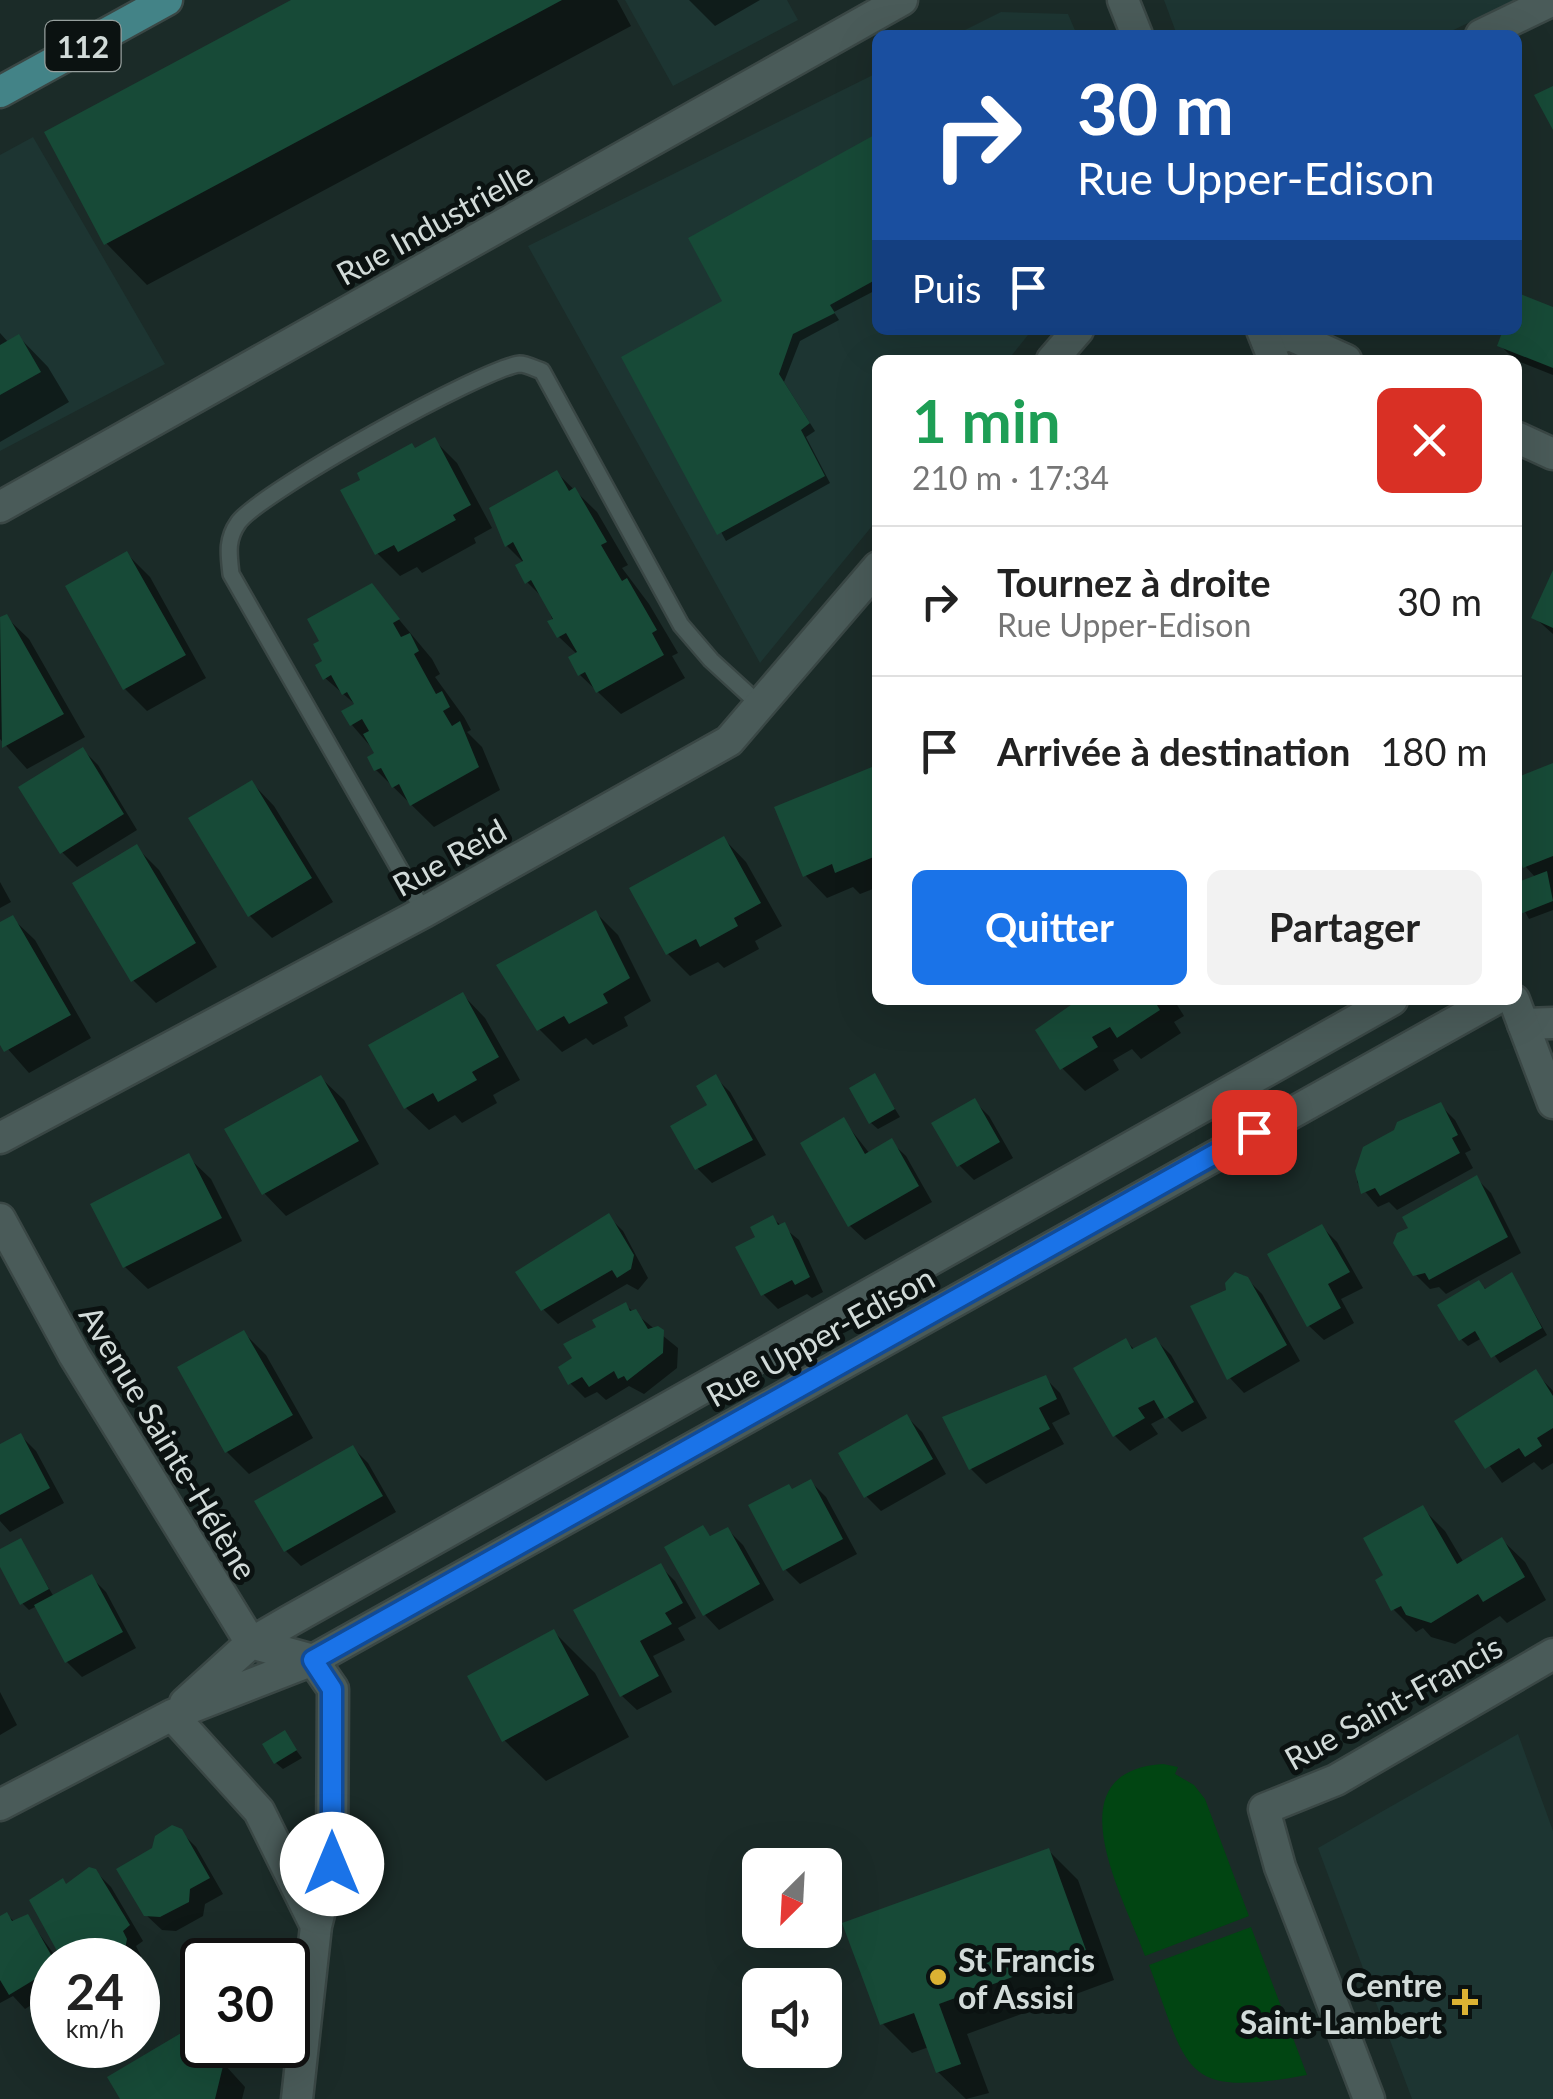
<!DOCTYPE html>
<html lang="fr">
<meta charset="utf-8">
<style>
body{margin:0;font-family:Lato,sans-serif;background:#f2f2f2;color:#222;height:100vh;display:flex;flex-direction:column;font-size:38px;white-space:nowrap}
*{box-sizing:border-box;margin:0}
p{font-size:32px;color:#767676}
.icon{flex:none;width:55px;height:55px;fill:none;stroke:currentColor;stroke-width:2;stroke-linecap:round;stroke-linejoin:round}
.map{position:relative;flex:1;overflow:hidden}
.drawer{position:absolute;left:872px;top:355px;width:650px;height:650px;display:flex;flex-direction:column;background:#fff;border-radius:15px;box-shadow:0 10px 40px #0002}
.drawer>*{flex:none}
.top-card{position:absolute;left:872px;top:30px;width:650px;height:305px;border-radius:15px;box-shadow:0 10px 40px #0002;background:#1a4fa0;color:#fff;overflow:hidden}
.needle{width:65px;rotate:204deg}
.buttons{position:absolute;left:742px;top:1848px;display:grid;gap:20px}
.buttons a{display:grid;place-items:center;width:100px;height:100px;border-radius:15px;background:#fff;box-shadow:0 10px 40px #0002;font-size:50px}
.speed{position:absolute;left:30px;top:1938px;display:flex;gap:20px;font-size:50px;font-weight:700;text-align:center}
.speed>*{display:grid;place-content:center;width:130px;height:130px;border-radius:50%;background:#fff;box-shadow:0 10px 40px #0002;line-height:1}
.speed small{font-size:25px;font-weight:400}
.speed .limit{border:5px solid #111;border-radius:15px;background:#fff;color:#111}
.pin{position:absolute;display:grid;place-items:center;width:85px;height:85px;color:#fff;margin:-42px;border-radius:20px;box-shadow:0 5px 15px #0006}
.me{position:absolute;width:110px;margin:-55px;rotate:0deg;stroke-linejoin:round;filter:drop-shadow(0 0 8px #0008)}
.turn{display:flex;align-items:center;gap:35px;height:210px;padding:0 40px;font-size:45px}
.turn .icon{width:130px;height:130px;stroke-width:2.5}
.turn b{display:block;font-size:70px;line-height:85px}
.then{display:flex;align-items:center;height:95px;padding:0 40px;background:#0003;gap:20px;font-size:38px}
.round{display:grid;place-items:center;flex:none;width:105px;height:105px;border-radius:15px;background:#f2f2f2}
.headline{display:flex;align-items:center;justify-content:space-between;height:170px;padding:0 40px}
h1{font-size:60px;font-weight:700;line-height:75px;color:#1e9e55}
.primary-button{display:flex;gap:20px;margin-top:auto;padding:20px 40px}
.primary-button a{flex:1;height:115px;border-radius:15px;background:#1a73e8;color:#fff;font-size:40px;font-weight:700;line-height:115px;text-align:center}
.primary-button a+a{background:#f2f2f2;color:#222}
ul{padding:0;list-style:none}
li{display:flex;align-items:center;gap:30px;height:150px;padding:0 40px;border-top:2px solid #e0e0e0}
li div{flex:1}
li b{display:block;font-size:38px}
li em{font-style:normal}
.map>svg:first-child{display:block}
</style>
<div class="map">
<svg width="1553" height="2099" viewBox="0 0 1553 2099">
<rect width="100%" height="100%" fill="#1b2b28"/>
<!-- built -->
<path fill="#1d3532" d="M625 0H787L798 20 673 86Z
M1164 0H1516L1443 35H1177Z
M1001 12 1068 14 1077 35H955Z
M877 73 878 330H1032L1008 360H878L877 520 760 663 528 246Z
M33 137 165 364 0 451V155Z
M1518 1734 1553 1831V2099H1412L1318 1848Z"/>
<!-- green -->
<path fill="#014512" d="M1163 1764 1178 1767 1175 1774 1194 1785 1205 1799 1249 1916 1145 1956C1124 1898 1051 1771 1163 1764Z
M1251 1927 1307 2075C1182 2098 1189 2073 1149 1965Z"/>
<!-- shadow -->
<path fill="#0007" d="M297 0H617L631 26 147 285 106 243Z
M689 0H760L715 26Z
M878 136V289L834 312 839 320 800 341 784 382 815 431 806 437 830 483 726 541 625 358 725 302Z
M1520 296 1553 310V375L1515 360 1500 345 1506 330H1518Z
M0 333 9 343 19 337 48 367 69 402 0 442Z
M434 440 457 463 492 528 474 538 476 543 422 573 417 567 400 576 377 553 416 451Z
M557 473 597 512 628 565 622 568 649 604 678 653 672 656 685 678 621 714 580 675 578 655 559 637 545 600 527 582 524 563 507 546 493 509Z
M127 554 150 577 206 678 147 711 125 689Z
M1553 576V634L1534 617Z
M371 586 432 659 440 674 435 677 464 717 471 730 467 732 482 747 500 790 434 827 376 770 377 754 352 725 356 705 325 678 326 662Z
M6 617 29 639 85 737 27 769 0 739V620Z
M83 750 98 765 137 830 77 867 62 852Z
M1553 766V910L1529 919 1518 899V885L1536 878 1525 866 1518 848V780Z
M872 770 878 776V887L860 894 853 887 827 898 805 875Z
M252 783 274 806 333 902 272 938 250 916Z
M724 839 746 862 782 926 755 941 759 949 724 968 718 962 690 976 668 954Z
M136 847 159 870 217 967 156 1003 133 980Z
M0 882 11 902 0 908Z
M596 913 618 935 651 1001 624 1017 628 1026 593 1045 586 1038 562 1052 539 1029Z
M12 918 35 940 91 1038 29 1073 0 1040V925Z
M463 995 485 1018 520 1080 493 1095 497 1103 462 1123 455 1115 429 1130 406 1108Z
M1083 1000H1174L1184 1016 1174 1022 1181 1033 1141 1059 1132 1049 1113 1060 1119 1070 1085 1091 1062 1068Z
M715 1077 730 1092 766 1155 712 1183 697 1168Z
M875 1077 900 1117 878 1129 871 1123Z
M321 1078 344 1100 379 1164 286 1216 264 1193Z
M974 1101 989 1116 1013 1158 974 1180 959 1165Z
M1440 1105 1455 1120 1471 1150 1465 1153 1473 1168 1397 1210 1389 1202 1378 1207 1357 1182 1362 1168Z
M844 1121 870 1154 891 1142 906 1156 932 1202 865 1240 850 1226Z
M188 1157 211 1179 242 1241 148 1289 125 1267Z
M1476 1178 1491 1193 1521 1253 1446 1294 1439 1287 1430 1289 1415 1274Z
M609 1217 623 1231 648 1278 638 1290 627 1284 558 1324 543 1309Z
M772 1218 799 1240 823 1292 812 1298 807 1294 778 1309 763 1294 759 1238Z
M1322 1227 1337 1242 1363 1288 1341 1299 1354 1323 1324 1340 1309 1326Z
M1243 1275 1262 1294 1300 1361 1244 1393 1230 1378 1193 1307 1228 1291 1231 1278Z
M1512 1275 1547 1335 1500 1363 1482 1338 1468 1346 1461 1339 1479 1283 1487 1290Z
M625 1305 678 1348 677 1368 644 1394 629 1386 606 1400 597 1392 585 1398 570 1383 575 1359Z
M244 1333 266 1355 313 1438 249 1474 227 1452Z
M1156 1340 1171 1355 1207 1418 1182 1432 1166 1416 1151 1424 1158 1434 1130 1451 1115 1436 1126 1341 1135 1350Z
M1535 1372 1553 1391V1463L1542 1470 1534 1462 1502 1483 1458 1422Z
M1045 1378 1060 1393 1070 1414 1052 1423 1064 1444 986 1484 971 1469 946 1418Z
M907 1417 922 1432 946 1474 881 1511 866 1496Z
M21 1436 36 1451 64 1503 10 1532 0 1521V1447Z
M353 1448 368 1463 396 1512 301 1566 286 1551Z
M811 1482 826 1497 857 1554 800 1584 785 1569 793 1491Z
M1422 1508 1445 1531 1464 1563 1502 1540 1525 1562 1546 1600 1507 1623 1500 1616 1455 1644 1431 1637 1423 1628 1416 1632 1393 1609Z
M703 1528 712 1538 728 1530 743 1545 774 1600 719 1630 705 1615Z
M21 1541 54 1597 91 1577 106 1592 136 1648 82 1677 67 1662 37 1606 29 1610 22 1603 0 1562V1552Z
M660 1566 675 1581 696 1618 678 1628 685 1640 653 1656 672 1692 637 1710 622 1696Z
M554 1632 595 1673 629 1737 546 1781 504 1740Z
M0 1692 17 1725 0 1735Z
M284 1734 302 1758 283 1769 276 1763Z
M180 1831 196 1847 223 1894 205 1904 203 1916 176 1931 162 1930 146 1915Z
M1048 1850 1078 1880 1114 1980 967 2034 989 2093 966 2099 938 2072 929 2047 912 2053 882 2023Z
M95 1871 111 1887 143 1941 136 1946 141 1956 138 1966V1960L116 1958 65 1960 67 1886Z
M7 1915 15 1922 27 1917 58 1960H52V1992L25 2009 13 1996 0 2003V1919Z
M193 2030 245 2087 242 2099H123Z"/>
<!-- building -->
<path fill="#174a37" d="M291 0H562L104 245 44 132Z
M1553 86V130L1534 95Z
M878 133 877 279 830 305 835 313 793 334 779 374 810 423 801 430 825 476 717 535 621 357 722 301 688 238Z
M1518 293 1553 307V368L1497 346 1503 330H1518Z
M19 334 41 372 0 395V345Z
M435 437 471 505 453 515 456 520 398 552 394 545 375 555 340 490 360 480 357 473 412 443 415 448Z
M557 470 569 491 575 487 607 542 601 545 622 581 627 578 657 630 652 633 664 655 596 693 585 672 578 676 568 657 577 652 566 633 557 638 547 621 553 619 531 580 525 584 515 565 523 561 513 542 505 547 489 508Z
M127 551 186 655 123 690 65 586Z
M1553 570V628L1531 618Z
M372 583 400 619 393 623 401 637 410 633 419 651 414 654 436 694 442 691 450 707 443 711 452 726 460 721 479 767 410 806 399 784 392 788 381 768 374 771 367 757 374 753 363 734 369 731 362 719 350 726 341 711 354 704 347 692 342 695 331 675 323 680 315 665 322 661 313 644 319 641 307 619Z
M7 614 64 714 2 748 0 617Z
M83 747 124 814 60 854 18 787Z
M1553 763V856L1523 868 1518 854V777Z
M872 767 878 779V845L873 847 876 856 835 873 832 864 803 877 774 807Z
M252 780 312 878 248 917 188 818Z
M724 836 761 903 734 918 738 926 700 947 696 939 666 955 629 888Z
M137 844 196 943 131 982 72 883Z
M1547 871 1553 901 1520 914 1518 882Z
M596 910 630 978 603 994 608 1003 569 1024 564 1016 537 1031 496 965Z
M13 915 71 1015 4 1052 0 1045V922Z
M463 992 499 1057 472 1072 477 1080 438 1102 433 1093 404 1109 368 1045Z
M1078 1000H1154L1160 1010 1117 1038 1110 1027 1092 1037 1098 1047 1060 1070 1035 1030Z
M875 1073 895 1109 869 1124 849 1088Z
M716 1074 753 1140 695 1170 670 1126 707 1105 696 1086Z
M321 1075 359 1141 262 1195 224 1129Z
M975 1098 1000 1142 957 1167 931 1123Z
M1441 1102 1458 1135 1452 1138 1460 1153 1380 1196 1375 1188 1361 1194 1355 1171 1363 1147 1394 1130 1397 1122Z
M844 1117 865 1154 892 1138 919 1186 848 1227 800 1143Z
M189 1153 222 1218 123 1268 90 1204Z
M1477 1175 1508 1237 1429 1280 1425 1273 1413 1276 1393 1243 1397 1233 1408 1228 1402 1217Z
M609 1213 634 1255 631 1269 617 1278 612 1270 541 1311 515 1272Z
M773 1215 778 1225 785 1222 810 1277 795 1285 792 1280 761 1296 735 1247 755 1237 750 1227Z
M1322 1224 1350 1272 1328 1284 1341 1308 1307 1327 1267 1254Z
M1235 1272 1248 1277 1287 1345 1227 1380 1190 1306 1226 1290 1225 1283Z
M1512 1272 1542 1328 1491 1358 1475 1331 1459 1341 1437 1305 1479 1280 1485 1289Z
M626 1302 630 1311 636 1309 648 1329 658 1326 664 1330 663 1353 627 1381 624 1376 618 1379 614 1371 589 1387 582 1377 568 1385 558 1367 572 1358 563 1344 596 1327 592 1320Z
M244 1330 293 1415 225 1453 177 1367Z
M1156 1337 1194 1402 1165 1419 1154 1400 1138 1408 1145 1418 1113 1437 1073 1368 1126 1338 1132 1349Z
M1536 1369 1553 1396V1428L1537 1438 1542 1446 1525 1457 1519 1448 1485 1469 1454 1421Z
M1046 1375 1057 1399 1039 1408 1050 1429 969 1470 942 1417Z
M907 1414 933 1459 864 1498 838 1453Z
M21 1433 50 1488 0 1515V1444Z
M353 1445 383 1496 284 1552 254 1501Z
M811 1479 843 1539 783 1571 748 1505 789 1484 792 1489Z
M1423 1505 1457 1564 1502 1537 1525 1577 1483 1602 1478 1594 1431 1623 1406 1615 1401 1606 1391 1611 1375 1580 1383 1575 1363 1538Z
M703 1525 710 1536 728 1527 760 1584 703 1616 664 1547Z
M21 1538 49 1589 20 1605 0 1567V1549Z
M661 1563 683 1603 665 1613 672 1624 640 1641 659 1676 620 1697 573 1610Z
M92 1574 123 1632 65 1663 34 1605Z
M554 1629 589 1695 502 1742 467 1676Z
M285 1730 297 1750 274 1764 262 1744Z
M172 1825 182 1829 210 1878 190 1889 189 1902 160 1917 144 1916 116 1869 152 1848 155 1836Z
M1049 1848 1086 1950 939 2004 961 2064 936 2073 914 2013 880 2025 842 1923Z
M89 1867 96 1869 130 1925 123 1931 127 1939 125 1949 117 1955 106 1952 101 1943 72 1960H62L29 1900 63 1878 66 1884Z
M7 1912 12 1921 28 1914 54 1960 52 1969 9 1995 0 1980V1916Z
M193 2026 211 2059 224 2062 215 2099H120L107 2077Z"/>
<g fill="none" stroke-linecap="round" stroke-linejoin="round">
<defs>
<path id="service" d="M424 912 231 574C229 555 226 540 238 523 257 494 485 367 520 364 526 364 536 369 542 371L681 625 711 660 760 705"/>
<path id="minor" d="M1481 35 1553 0
M1267 342 1290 335 1346 360
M1052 360 1078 330
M1518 438 1553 454
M0 507 902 0
M1523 1024 1553 1023
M0 1138 424 912 729 741 878 567
M0 1219 74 1355 251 1643 313 1660 333 1689 332 1863 316 1926 297 2099
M185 1703 251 1643 289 1621 1392 1000
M172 1715 259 1811 316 1926
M0 1805 172 1715 313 1660 1494 1000
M1369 2099 1280 1867 1264 1809 1336 1780 1553 1654"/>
<path id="tertiary" d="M1123 0 1137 35
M1262 330 1274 360
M1514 1000 1553 1103"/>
<path id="primary" d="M0 92 167 0"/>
</defs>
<!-- service casing -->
<use href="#service" stroke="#3a4745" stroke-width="20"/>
<!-- minor casing -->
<use href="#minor" stroke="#3a4745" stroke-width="35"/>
<!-- tertiary casing -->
<use href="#tertiary" stroke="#3a4745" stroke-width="35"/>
<!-- primary casing -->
<use href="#primary" stroke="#3a4745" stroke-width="35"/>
<!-- service -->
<use href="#service" stroke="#4a5b59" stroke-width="15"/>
<!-- minor -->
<use href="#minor" stroke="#4a5b59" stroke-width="30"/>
<!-- tertiary -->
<use href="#tertiary" stroke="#4a5b59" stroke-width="30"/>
<!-- primary -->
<use href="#primary" stroke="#438387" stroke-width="30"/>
</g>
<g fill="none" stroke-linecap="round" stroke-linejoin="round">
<defs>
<path id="route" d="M332 1864V1689L313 1660 1254 1132"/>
</defs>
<!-- route casing -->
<use href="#route" stroke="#114b97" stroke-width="25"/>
<!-- route -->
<use href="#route" stroke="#1a73e8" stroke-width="18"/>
</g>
<!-- markers -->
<g fill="#dcb233" stroke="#0b1211" stroke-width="4">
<circle cx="938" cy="1977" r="10"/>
<path d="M1460 1987h10v10h10v10h-10v10h-10v-10h-10v-10h10z"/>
</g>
<g text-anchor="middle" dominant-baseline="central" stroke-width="10" stroke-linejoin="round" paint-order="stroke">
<!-- shield labels -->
<rect fill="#0b1211" stroke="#969f9d" stroke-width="2.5" x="45.5" y="21" width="75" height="50" rx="8"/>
<g font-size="30" font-weight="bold" fill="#d2dbd9">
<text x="83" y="46">112</text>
</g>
<!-- street labels -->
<g font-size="32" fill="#d2dbd9" stroke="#0b1211">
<text transform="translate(434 223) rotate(-29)">Rue Industrielle</text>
<text transform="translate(449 857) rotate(-29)">Rue Reid</text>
<text transform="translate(820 1336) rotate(-29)">Rue Upper-Edison</text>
<text transform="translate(169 1442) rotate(59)">Avenue Sainte-Hélène</text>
<text transform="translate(1393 1702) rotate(-29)">Rue Saint-Francis</text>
</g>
<!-- poi labels -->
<g font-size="32" font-weight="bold" fill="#d2dbd9" stroke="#0b1211" text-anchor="start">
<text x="958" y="1959">St Francis<tspan x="958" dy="37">of Assisi</tspan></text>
<text x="1442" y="1984" text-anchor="end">Centre<tspan x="1442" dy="37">Saint-Lambert</tspan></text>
</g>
</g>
</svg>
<div class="buttons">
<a><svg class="needle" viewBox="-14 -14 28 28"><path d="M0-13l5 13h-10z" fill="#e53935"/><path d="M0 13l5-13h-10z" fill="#767676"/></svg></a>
<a><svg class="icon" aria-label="sound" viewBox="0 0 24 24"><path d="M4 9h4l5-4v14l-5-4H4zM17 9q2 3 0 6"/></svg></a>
</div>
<div class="speed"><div>24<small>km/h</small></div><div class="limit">30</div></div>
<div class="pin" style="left:1254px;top:1132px;background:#d93025"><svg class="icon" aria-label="arrive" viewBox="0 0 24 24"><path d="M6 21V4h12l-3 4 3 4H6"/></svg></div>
<svg class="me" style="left:332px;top:1864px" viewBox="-20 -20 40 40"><circle r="19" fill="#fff"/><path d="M0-13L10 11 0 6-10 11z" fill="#1a73e8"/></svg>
<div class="top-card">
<div class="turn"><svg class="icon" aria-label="right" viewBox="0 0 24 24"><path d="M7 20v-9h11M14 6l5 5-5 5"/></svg><div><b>30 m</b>Rue Upper-Edison</div></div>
<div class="then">Puis<svg class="icon" aria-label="arrive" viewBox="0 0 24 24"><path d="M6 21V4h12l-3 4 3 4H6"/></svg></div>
</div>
<section class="drawer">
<div class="headline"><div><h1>1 min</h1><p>210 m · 17:34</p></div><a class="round" style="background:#d93025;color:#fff"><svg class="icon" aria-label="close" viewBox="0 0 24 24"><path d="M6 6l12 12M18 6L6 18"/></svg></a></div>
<ul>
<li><svg class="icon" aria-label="right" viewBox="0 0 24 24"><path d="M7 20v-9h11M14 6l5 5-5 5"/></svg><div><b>Tournez à droite</b><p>Rue Upper-Edison</p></div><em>30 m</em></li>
<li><svg class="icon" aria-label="arrive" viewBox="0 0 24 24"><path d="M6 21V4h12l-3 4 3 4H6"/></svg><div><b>Arrivée à destination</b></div><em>180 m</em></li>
</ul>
<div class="primary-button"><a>Quitter</a><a>Partager</a></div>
</section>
</div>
